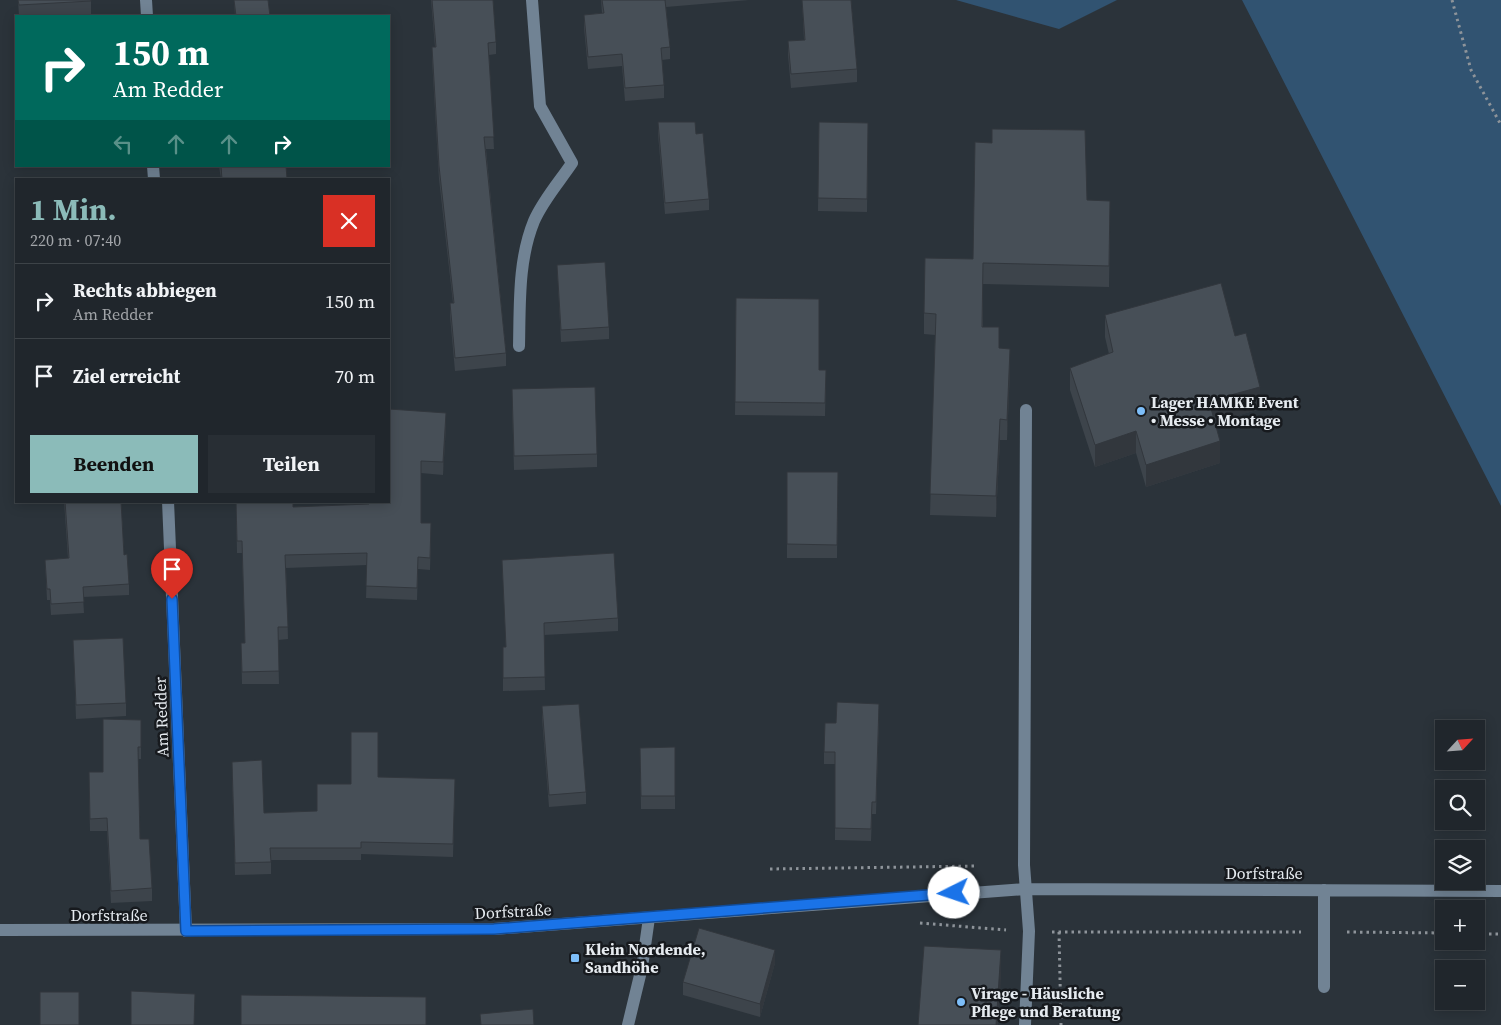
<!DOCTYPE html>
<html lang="de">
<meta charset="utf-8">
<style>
body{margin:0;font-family:"Source Serif 4",serif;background:#282e34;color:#f1f3f6;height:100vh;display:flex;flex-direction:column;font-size:19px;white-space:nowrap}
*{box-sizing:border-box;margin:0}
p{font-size:16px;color:#a2a5a9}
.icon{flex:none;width:28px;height:28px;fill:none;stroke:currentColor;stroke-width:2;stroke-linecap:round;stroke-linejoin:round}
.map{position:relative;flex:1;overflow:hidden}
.drawer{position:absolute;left:15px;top:178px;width:375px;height:325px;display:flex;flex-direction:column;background:#20262c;border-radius:0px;box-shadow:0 2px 12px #0003,0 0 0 1px #3d4348}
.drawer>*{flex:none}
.top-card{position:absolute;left:15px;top:15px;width:375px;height:152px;border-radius:0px;box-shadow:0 2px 12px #0003,0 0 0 1px #3d4348;background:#00695c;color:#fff;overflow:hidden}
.needle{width:32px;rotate:64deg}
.fabs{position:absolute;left:1435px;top:720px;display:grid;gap:10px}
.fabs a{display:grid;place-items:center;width:50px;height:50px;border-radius:0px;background:#20262c;box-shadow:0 2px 12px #0003,0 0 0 1px #3d4348;font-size:25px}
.pin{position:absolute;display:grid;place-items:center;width:42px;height:42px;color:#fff;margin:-51px -21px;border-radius:50% 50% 50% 0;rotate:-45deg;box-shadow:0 0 5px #0007}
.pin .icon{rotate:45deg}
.me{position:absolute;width:55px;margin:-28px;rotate:266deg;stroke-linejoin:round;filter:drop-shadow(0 0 4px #0008)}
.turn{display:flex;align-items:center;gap:18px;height:105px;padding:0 15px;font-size:22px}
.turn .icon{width:65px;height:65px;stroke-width:2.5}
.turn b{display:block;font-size:35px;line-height:42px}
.lanes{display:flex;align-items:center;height:48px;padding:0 15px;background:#0003;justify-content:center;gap:25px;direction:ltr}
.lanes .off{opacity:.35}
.round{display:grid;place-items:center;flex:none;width:52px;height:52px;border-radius:0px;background:#282e34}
.head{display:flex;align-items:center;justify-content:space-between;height:85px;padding:0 15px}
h1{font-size:30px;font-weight:700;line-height:38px;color:#8bbbb9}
.cta{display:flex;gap:10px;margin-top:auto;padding:10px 15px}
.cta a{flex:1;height:58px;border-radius:0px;background:#8bbbb9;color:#111;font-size:20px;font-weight:700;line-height:58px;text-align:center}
.cta a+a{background:#282e34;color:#f1f3f6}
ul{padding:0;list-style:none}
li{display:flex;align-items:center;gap:15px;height:75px;padding:0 15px;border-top:1px solid #3d4348}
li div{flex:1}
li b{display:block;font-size:19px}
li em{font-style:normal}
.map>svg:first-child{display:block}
</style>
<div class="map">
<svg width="1501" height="1025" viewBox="0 0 1501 1025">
<rect width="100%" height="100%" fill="#2b333a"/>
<!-- green -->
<path fill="#315371" d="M956 0H1117L1059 29Z
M1242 0H1501V506Z"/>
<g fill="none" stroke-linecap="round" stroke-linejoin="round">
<!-- path -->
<path stroke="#8e949a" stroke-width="3" stroke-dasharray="2.5 4" stroke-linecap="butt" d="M1452 0 1471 70 1501 125
M770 869 978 866
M920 923 1006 930
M1052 932H1301
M1059 932 1061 1025
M1347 932 1444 933
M1476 934H1501"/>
<!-- minor -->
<path stroke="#718394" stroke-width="12" d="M146 0 147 16
M153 166 154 179
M519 346C520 304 518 260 534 221 543 200 560 181 572 163L540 106 532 0
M168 501 186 931
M0 930 494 929 1026 889 1501 891
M1324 987V890
M628 1025 642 967 649 918
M1025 1025 1029 931 1024 865 1026 410"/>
</g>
<!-- wall -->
<path fill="#3d444b" d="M18 0H91V14L57 16H19Z
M234 0H268L270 16H235Z
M431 0H493L496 42V54L489 55 494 149H486L506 353V366L455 371 450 316V303H453L439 179 432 59V47H435Z
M601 0H749L666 7 670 47V59L662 60 664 85V98L625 101 622 66 588 69 584 28V15L602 13Z
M802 0H851L857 69V82L791 88 788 55V41L804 40Z
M658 122 696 134 709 199V210L665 214 658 134Z
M819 122 868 123 867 212 818 211Z
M992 143 1087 200 1110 222 1109 287 983 284V327L999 348 1010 370 1007 440H1000L996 517 930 515 935 335 924 334V313L973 259Z
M219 166H286L287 179H221Z
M557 265 609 327V339L561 342Z
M736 298 819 370H826L825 416 735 415Z
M1105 315 1235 336 1260 409 1215 422 1220 463 1146 487 1136 453 1095 467 1070 390V368L1109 354 1105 337Z
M512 403 597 454V467L514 470Z
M446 425 443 475 421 473V523L431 535 430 570 418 569 417 600 366 598 367 565 286 568 288 639 278 640 279 684H242L241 643H245L242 553H237L236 501 293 507 369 504 389 501Z
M787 472H838L837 558H787Z
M64 501H121L124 555 129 584V595L83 597 84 613 51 615 50 600H47L45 560 68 558Z
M502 560 618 618V631L544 635 545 690 503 691V647H506Z
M73 640 126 703V716L76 719Z
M542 706 586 792V804L549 807 542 718Z
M879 716 876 814H872L871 841 835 840V764H824V752L836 723Z
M141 720V759H138L140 839 152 888V901L111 903 107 831H90L89 785 103 772Z
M675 747V809H641L640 748Z
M232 774 264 813 317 811 351 784 378 777 455 779 453 857 361 854V860H271V874L235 875Z
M775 963 760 1017 683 995V982Z"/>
<!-- shaded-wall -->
<path fill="#32373d" d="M1010 349V370L1007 440V420Z
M1260 387V409L1209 424V401Z
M446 413V425L443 475V462Z
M1000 419V440L996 517V496Z
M1136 431V453L1095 467V445Z
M1220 441V463L1146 487V465Z
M775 950V963L760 1017V1004Z
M1001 950V979L998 1025H996Z"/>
<!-- building -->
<path fill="#474f57" stroke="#32373d" d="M18 0H91V1L19 5Z
M234 0H268L270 16H236Z
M432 0H493L496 42 488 43 494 137H484L506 353 455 358 450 303H454L439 166 432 47H436Z
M602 0H665L670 47 661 48 664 85 625 88 622 54 588 57 584 15 604 13Z
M802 0H851L857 69 791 74 788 41 805 40Z
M658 122H695L696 134 703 133 709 199 665 203Z
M819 122 868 123 867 199 818 198Z
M992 129 1085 130 1087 200 1110 201 1109 266 983 263 982 327H999V348L1010 349 1007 420 1000 419 996 496 930 494 936 314 924 313 925 258 973 259 975 142 992 143Z
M221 166H286L287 179H222Z
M605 262 609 327 561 330 557 265Z
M1221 283 1235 336 1246 333 1260 387 1209 401 1220 441 1146 465 1136 431 1095 445 1070 368 1113 352 1105 315Z
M736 298 819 299V370H826L825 403 735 402Z
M595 387 597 454 514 456 512 389Z
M389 409 446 413 443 462 421 461V523H431L430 558 418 557 417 588 366 586 367 553 285 555 288 627H278L279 671 242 672 241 643H245L242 541H237L236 501H293V507L369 504V501H389Z
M787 472H838L837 545 787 544Z
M65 501H121L124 555 127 554 129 584 83 587 84 602 51 604 50 589H47L45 560 69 558Z
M614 553 618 618 544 623 545 677 503 678V647H506L502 560Z
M123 638 126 703 76 705 73 640Z
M837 702 879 704 876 802H872L871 829 835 828V752H824L825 723H836Z
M579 704 586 792 549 795 542 706Z
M103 719 141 720V747H138L140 839H149L152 888 111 891 107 818 90 819 89 772H103Z
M351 732H378V777L455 779 453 844 361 842V848H270L271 862 235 863 232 762 262 760 264 813 317 811V784H351Z
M675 747V796H641L640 748Z
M699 928 775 950 760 1004 683 982Z
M924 946 1001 950 996 1025H918Z
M131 991 195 994 194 1025H131Z
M40 992H79V1025H40Z
M241 995 426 997V1025H241Z
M533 1009 534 1025H481L480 1014Z"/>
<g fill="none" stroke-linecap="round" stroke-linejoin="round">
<defs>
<path id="route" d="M172 599 186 931 494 929 954 893"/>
</defs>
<!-- route casing -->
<use href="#route" stroke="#114b97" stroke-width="12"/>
<!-- route -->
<use href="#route" stroke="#1a73e8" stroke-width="9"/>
</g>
<!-- markers -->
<g fill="#7dbef9" stroke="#171a1e" stroke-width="2">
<circle cx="1141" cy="411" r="5"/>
<rect x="570" y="953" width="10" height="10" rx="2.5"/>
<circle cx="961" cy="1002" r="5"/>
</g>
<g text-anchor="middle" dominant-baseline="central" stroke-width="5" stroke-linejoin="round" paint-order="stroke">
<!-- poi labels -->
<g font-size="16" font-weight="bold" fill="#e6ebf0" stroke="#171a1e" text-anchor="start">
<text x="1151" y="402">Lager HAMKE Event<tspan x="1151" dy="18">• Messe • Montage</tspan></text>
<text x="585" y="949">Klein Nordende,<tspan x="585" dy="18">Sandhöhe</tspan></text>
<text x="971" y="993">Virage - Häusliche<tspan x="971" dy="18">Pflege und Beratung</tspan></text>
</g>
<!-- street labels -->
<g font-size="16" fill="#e6ebf0" stroke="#171a1e">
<text transform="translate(161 717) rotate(-92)">Am Redder</text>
<text x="1264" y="873">Dorfstraße</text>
<text transform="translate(513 911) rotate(-3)">Dorfstraße</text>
<text x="109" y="915">Dorfstraße</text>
</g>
</g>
</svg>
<div class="fabs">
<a><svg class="needle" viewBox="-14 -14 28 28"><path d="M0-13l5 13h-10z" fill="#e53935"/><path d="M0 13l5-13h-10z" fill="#a2a5a9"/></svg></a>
<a><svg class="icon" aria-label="search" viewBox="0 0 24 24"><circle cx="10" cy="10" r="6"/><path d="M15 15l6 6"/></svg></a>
<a><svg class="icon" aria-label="layers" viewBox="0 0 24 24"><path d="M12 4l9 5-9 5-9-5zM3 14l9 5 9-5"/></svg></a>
<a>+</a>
<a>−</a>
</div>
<div class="pin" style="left:172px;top:599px;background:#d93025"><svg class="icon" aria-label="arrive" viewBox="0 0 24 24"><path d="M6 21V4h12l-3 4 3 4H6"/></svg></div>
<svg class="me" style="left:954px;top:893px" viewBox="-20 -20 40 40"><circle r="19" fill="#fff"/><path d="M0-13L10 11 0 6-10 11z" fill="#1a73e8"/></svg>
<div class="top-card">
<div class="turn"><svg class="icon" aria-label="right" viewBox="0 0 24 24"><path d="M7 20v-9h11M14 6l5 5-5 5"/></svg><div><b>150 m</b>Am Redder</div></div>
<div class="lanes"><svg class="icon off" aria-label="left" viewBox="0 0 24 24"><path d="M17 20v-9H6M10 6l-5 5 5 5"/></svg><svg class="icon off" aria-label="ahead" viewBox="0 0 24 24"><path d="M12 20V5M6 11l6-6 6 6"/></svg><svg class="icon off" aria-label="ahead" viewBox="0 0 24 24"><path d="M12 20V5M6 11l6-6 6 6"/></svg><svg class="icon" aria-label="right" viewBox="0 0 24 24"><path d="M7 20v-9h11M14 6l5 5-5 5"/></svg></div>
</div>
<section class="drawer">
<div class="head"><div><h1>1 Min.</h1><p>220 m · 07:40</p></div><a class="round" style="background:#d93025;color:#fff"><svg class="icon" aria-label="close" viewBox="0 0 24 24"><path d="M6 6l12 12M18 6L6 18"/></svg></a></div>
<ul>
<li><svg class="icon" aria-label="right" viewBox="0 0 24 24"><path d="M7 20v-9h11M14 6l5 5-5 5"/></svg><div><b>Rechts abbiegen</b><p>Am Redder</p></div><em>150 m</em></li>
<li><svg class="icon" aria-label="arrive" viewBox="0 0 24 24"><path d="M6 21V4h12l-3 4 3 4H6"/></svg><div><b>Ziel erreicht</b></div><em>70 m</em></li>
</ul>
<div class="cta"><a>Beenden</a><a>Teilen</a></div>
</section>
</div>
